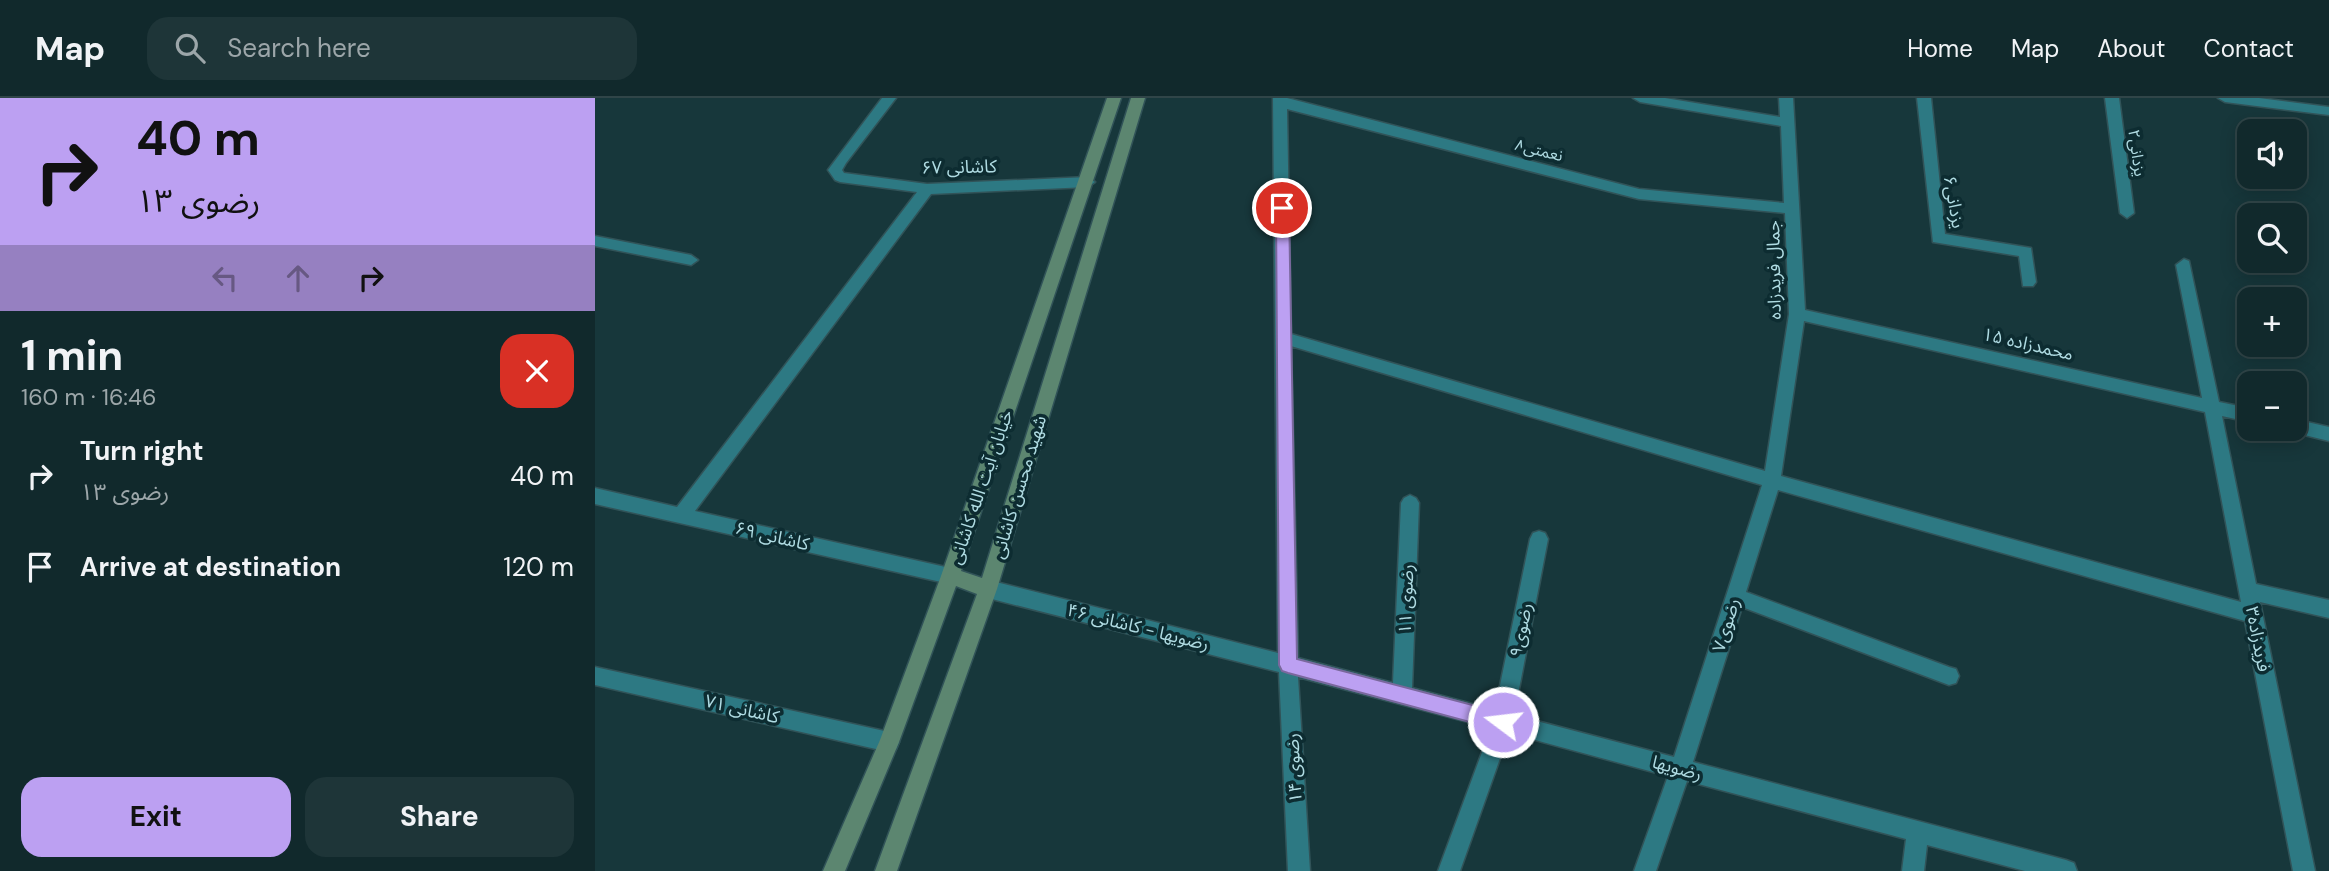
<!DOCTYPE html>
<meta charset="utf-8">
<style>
body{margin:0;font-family:"DM Sans","Noto Sans Arabic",sans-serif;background:#1e3538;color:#f1f3f6;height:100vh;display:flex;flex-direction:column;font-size:26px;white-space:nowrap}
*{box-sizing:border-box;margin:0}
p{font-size:23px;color:#9ca6a9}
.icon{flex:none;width:38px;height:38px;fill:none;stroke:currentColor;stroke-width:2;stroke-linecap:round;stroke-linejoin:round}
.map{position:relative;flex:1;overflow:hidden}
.side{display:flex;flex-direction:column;background:#11292c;width:595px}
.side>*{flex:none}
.hud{background:#bca0f2;color:#111;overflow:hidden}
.tools{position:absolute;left:1642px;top:21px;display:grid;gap:14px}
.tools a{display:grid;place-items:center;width:70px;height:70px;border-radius:14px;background:#11292c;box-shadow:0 4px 18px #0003,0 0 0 2px #304548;font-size:35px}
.pin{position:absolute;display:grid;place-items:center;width:60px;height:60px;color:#fff;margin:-30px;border:4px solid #fff;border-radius:50%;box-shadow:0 2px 7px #0007}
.me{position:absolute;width:77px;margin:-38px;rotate:285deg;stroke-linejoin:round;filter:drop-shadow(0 0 5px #0008)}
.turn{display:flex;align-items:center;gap:24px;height:147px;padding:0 21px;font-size:32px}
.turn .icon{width:91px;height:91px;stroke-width:2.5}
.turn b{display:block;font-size:49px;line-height:60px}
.lanes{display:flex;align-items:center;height:66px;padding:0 21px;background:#0003;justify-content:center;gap:35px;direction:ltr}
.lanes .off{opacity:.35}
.round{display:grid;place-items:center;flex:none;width:74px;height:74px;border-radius:21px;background:#1e3538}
.headline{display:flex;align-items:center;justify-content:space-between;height:119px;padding:0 21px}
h1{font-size:42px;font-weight:700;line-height:52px}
.button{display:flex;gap:14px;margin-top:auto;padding:14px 21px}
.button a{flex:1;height:80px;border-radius:21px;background:#bca0f2;color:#111;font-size:28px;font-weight:700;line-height:80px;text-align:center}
.button a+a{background:#1e3538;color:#f1f3f6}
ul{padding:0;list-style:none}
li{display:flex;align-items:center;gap:21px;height:91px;padding:0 21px}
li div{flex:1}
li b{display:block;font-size:26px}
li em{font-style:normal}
header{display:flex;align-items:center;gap:42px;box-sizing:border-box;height:98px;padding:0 35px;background:#11292c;border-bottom:2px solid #304548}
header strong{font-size:33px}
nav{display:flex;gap:38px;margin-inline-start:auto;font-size:24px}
.search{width:490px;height:63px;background:#1e3538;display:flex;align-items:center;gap:18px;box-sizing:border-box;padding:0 24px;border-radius:21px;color:#9ca6a9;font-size:26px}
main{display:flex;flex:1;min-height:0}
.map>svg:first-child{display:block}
</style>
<header>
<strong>Map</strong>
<div class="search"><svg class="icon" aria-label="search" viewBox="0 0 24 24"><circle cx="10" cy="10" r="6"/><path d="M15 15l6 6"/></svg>Search here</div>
<nav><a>Home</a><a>Map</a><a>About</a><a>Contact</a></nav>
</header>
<main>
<section class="side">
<div class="hud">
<div class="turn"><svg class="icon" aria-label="right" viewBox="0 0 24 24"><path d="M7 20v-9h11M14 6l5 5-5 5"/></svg><div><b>40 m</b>رضوی ۱۳</div></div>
<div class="lanes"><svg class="icon off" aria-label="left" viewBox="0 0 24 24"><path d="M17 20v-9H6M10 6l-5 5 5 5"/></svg><svg class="icon off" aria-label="ahead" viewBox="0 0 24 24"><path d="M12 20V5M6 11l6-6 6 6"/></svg><svg class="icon" aria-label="right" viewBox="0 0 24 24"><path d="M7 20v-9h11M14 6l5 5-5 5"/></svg></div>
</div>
<div class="headline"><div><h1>1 min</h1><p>160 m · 16:46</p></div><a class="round" style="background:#d93025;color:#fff"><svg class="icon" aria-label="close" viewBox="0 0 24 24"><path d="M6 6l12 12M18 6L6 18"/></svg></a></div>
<ul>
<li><svg class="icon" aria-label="right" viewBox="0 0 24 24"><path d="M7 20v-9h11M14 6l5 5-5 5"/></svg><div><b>Turn right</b><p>رضوی ۱۳</p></div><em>40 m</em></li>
<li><svg class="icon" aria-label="arrive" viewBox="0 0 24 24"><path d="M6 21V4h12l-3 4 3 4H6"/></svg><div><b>Arrive at destination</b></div><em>120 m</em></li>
</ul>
<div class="button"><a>Exit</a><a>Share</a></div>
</section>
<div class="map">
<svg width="1734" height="773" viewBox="0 0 1734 773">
<rect width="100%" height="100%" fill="#17373b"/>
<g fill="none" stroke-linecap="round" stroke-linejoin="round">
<defs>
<path id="minor" d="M287 0H301L251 65 247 72 249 75 332 86 493 79 500 84 493 89 336 96 100 413 355 470 362 472 364 478 362 484 355 486 0 406V390L82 409 322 94 245 84 240 82 233 72Z
M678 0H692L1044 91 1189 105 1186 28 1045 4 1038 0H1070L1185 19 1184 0H1198L1210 212 1607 300 1581 167 1589 161 1594 163 1624 304 1654 310V324L1627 318 1661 486 1734 502V520L1665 504 1720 773H1698L1650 523 1183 392 1151 494 1354 569 1361 571 1364 578 1361 585 1354 587 1147 509 1098 664 1471 762 1479 765 1482 773H1430L1332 747 1329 773H1307L1311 741 1092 683 1061 773H1039L1073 678 914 635 865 773H843L896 630 703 579 715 773H693L684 574 393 500 386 497 384 491 386 485 393 482 683 555ZM692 11 1044 101 1190 115 1194 216 1170 373 696 236ZM1209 223 1610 314 1646 504 1186 378ZM696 248 1167 387 1079 659 919 617 953 441 950 435 944 433 938 435 935 441 900 612 817 590 824 405 821 400 815 397 809 400 806 405 798 585 703 560Z
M1322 0H1336L1350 136 1436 150 1441 184 1438 188H1428L1424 158 1338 144Z
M1510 0H1524L1539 115 1532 120 1525 115Z
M1623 0H1664L1734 9V17L1630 4Z
M0 138 96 157 103 162 96 167 0 148Z
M1699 321 1734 329V343L1693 333 1692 331H1699Z
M0 569 294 634 301 637 304 644 301 651 294 654 0 587Z"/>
<path id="secondary" d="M512 0H526L366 473 387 480 536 0H550L402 491 302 773H280L382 496 361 488 304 644 250 773H228L285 642 346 478Z"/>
</defs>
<!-- minor casing -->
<use href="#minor" stroke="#315358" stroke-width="3"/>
<!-- secondary casing -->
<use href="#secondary" stroke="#315358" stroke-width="3"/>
<!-- minor -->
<use href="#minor" fill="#2d7983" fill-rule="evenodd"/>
<!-- secondary -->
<use href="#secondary" fill="#5c8670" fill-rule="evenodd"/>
</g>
<!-- route -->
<path fill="#bca0f2" stroke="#7a689d" stroke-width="2" d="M687 105 694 110 702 561 908 615 914 617 917 624 914 630 908 633 693 575 687 573 684 567 681 110Z"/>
<g text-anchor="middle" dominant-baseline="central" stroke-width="7" stroke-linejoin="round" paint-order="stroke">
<!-- far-street labels -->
<g font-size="16" fill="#afdbe2" stroke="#0d2c31">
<text transform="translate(944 52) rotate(14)">نعمتی۸</text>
<text transform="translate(1542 55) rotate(82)">یزدانی۲</text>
</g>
<!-- street labels -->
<g font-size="18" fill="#afdbe2" stroke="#0d2c31">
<text transform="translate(364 69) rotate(-1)">کاشانی ۶۷</text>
<text transform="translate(1359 104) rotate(80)">یزدانی۶</text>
<text transform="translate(1179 172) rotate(-91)">جمال فریدزاده</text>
<text transform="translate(1433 246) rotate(13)">محمدزاده ۱۵</text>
<text transform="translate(386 389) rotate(-71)">خیابان آیت الله کاشانی</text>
<text transform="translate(424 389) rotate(-73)">شهید محسن کاشانی</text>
<text transform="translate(177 438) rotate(13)">کاشانی ۶۹</text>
<text transform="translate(811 501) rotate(-88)">رضوی ۱۱</text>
<text transform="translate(1131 527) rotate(-73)">رضوی۷</text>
<text transform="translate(543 529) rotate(14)">رضویها - کاشانی ۴۶</text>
<text transform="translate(926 532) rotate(-79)">رضوی۹</text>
<text transform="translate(1663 541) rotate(79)">فریدزاده۳</text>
<text transform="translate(147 611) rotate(13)">کاشانی ۷۱</text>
<text transform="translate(699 670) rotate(-93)">رضوی ۱۴</text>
<text transform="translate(1082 670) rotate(15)">رضویها</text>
</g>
</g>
</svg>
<div class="tools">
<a><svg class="icon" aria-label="sound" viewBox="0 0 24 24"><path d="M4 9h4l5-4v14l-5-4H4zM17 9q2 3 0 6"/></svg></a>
<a><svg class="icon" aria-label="search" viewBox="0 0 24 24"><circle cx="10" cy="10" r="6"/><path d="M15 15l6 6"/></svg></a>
<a>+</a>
<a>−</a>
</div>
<div class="pin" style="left:687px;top:110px;background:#d93025"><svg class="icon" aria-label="arrive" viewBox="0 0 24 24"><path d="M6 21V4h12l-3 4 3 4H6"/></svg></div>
<svg class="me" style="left:908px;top:624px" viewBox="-20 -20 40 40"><circle r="17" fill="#bca0f2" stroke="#fff" stroke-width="3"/><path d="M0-11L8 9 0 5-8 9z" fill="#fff"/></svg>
</div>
</main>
